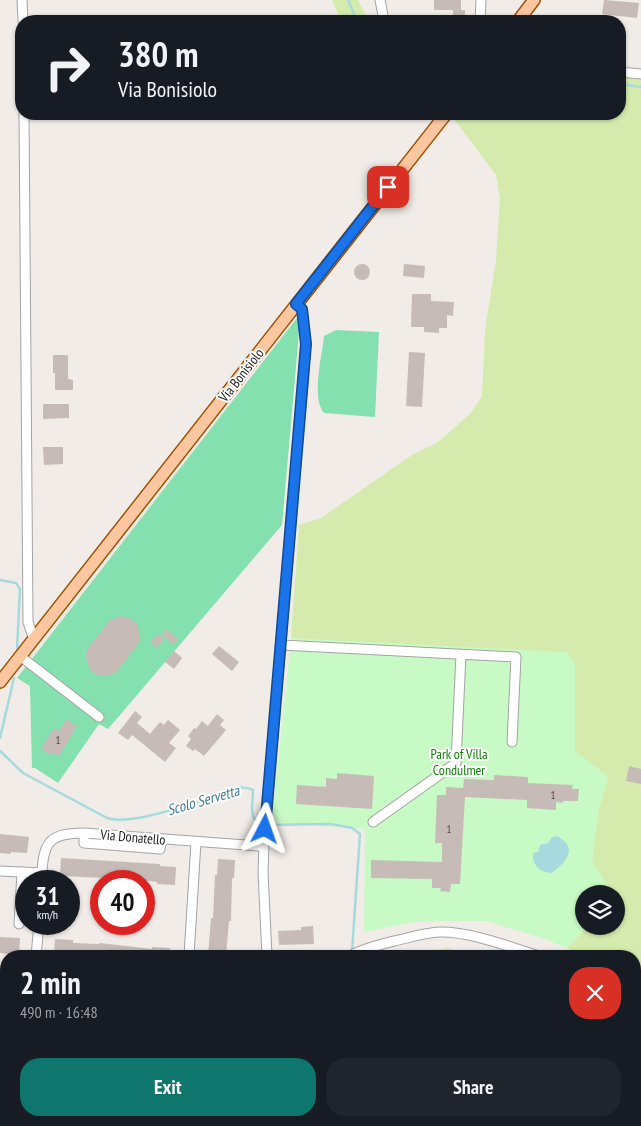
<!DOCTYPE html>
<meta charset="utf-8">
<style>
body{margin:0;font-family:"PT Sans Narrow",sans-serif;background:#20242c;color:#f1f3f6;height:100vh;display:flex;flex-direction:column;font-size:19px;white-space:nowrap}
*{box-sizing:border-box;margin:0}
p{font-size:16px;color:#9ea1a6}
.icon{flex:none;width:28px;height:28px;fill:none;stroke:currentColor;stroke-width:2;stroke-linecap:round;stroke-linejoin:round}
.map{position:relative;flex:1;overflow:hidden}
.sheet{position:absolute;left:0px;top:950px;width:641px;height:176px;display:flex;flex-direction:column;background:#171b24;border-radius:20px 20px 0 0;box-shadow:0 1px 4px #0004}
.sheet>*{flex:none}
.top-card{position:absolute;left:15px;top:15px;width:611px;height:105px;border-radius:20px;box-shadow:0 1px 4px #0004;background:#171b24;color:#f1f3f6;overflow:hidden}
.fabs{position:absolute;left:575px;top:885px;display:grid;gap:10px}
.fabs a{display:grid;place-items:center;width:50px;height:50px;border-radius:50%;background:#171b24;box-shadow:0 1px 4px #0004;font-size:25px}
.speed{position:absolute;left:15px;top:870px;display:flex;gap:10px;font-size:25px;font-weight:700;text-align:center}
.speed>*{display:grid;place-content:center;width:65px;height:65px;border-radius:50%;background:#171b24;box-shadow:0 1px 4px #0004;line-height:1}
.speed small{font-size:12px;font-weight:400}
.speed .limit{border:8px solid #d22;background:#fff;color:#111}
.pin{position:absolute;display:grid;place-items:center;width:42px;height:42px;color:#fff;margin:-21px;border-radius:10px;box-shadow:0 2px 8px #0006}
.me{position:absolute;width:55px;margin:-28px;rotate:4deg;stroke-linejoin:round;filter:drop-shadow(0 0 4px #0008)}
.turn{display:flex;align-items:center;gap:18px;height:105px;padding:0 20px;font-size:22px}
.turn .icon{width:65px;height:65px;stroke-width:2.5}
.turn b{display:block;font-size:35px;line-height:42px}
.round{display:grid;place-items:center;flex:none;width:52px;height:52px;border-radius:20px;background:#20242c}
.head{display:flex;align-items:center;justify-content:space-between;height:85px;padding:0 20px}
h1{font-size:30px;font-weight:700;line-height:38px}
.cta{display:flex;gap:10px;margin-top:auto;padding:10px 20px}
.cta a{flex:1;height:58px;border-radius:20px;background:#0f766e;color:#fff;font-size:20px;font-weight:700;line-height:58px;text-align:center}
.cta a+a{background:#20242c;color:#f1f3f6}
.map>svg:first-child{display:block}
</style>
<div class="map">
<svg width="641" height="1126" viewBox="0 0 641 1126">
<rect width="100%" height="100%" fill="#f1ece7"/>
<!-- grass -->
<path fill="#d4ebad" d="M332 0H358L369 21H341Z
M620 75 641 77V983L635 980V956H585L567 948 588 926H616V894H612L592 861 598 813 608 777 575 751V662L291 638 299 525 321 518 412 455 437 443 470 414 482 396 485 331 496 260 500 198 496 175 451 115 620 114Z
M447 948 476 956H407Z
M306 1120H592L591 1126H305Z"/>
<!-- park -->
<path fill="#c8fac5" d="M291 638 566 652 575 662V751L608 777 598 813 592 861 612 894H584V926H588L567 948 544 939 487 921H437L415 922 364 932 365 829 272 822Z"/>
<!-- pitch -->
<path fill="#85e0af" d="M297 318 299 332 282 525 108 729 99 724 58 783 35 768H32L30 686 17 678Z
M336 330 379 332 375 417 324 413C311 398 322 356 324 336Z"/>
<!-- water -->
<path fill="#a7dade" d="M557 836C580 849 565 862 552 873 540 872 532 866 533 853L538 852 540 845 548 843 552 837Z"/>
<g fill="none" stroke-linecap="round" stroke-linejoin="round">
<!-- stream -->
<path stroke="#a7dade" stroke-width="2.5" d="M348 0 357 21
M620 84 641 87
M0 580 16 583 20 589 17 649
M0 738 14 678
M0 751 23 773 107 818C128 825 175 809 198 802 214 796 236 782 253 790 253 803 248 819 261 825L331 824 352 828 360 834 352 952
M311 1126 312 1120"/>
</g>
<!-- building -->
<path fill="#c6bbb6" d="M434 0H461V10H465V17H453V10H434Z
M604 0 639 3 637 18 602 14Z
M404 264 425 266 424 278 403 276Z
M354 272a8 8 0 1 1 16 0a8 8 0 1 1-16 0Z
M412 294H431V301L454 302 453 316 447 315V328H439V333L424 332V327H411Z
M409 352 425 353 422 407 406 406Z
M53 355H68V379L73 380V390H55V373H53Z
M43 404H69V418L43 419Z
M43 447H63V464L44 465Z
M122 616 131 619 138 625 140 642 116 672 110 675H98L92 672 87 663 86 653 88 648 110 620Z
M166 629 178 639 174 645 162 635Z
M158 634 164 639 157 648 150 642Z
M219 646 239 662 232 671 212 654Z
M174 651 182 658 174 669 165 662Z
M135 711 142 717 137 723 150 734 160 722 164 725 168 720 180 730 169 743 176 748 165 762 132 735 128 740 118 733Z
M217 714 224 720 220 725 226 730 204 756 195 749 193 751 186 746 191 739 188 736 194 728 196 729 202 721 208 726Z
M66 719 77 726 59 756 53 753 51 755 41 749 54 728 59 731Z
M629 766 641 769V784L626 781Z
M337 773 374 776 372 809 296 804 297 785 326 787V778L337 779Z
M494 775 528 777V783L573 785 572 789H579L578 801H563V803L556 802V810L527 808V800L465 797 460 884H451L450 892 440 891 441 888H432V879L371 878V860L442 862V843H435L437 795H446V787L463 788 464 779 494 780Z
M0 834 29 837 27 853 11 852V854L0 853Z
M61 858 160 864V866L176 867 175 885 157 884V882L140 880 114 879V881L105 880V878L60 876Z
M218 859 235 860 234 878H232L231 921H229L226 956H208L211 918H213L215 875H217Z
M313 926 314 944 279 945 278 931 301 930V927Z
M0 937 20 938 19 955 0 953Z
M55 939 73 940V943L99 944 100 943 152 949V947L170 948V951H172V956H54Z"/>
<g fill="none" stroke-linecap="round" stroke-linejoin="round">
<defs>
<path id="minor" d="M22 0 23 21
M380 0 384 21
M480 21 481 0
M620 72 641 74
M24 114 28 622 32 634 36 637
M281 645 516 657 512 742
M20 656 99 717
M373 822 456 763 461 654
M84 833V843L160 849 162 839
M0 871 42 873
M41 881C44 846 44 833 84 833L259 846 264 849
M19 924 22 872
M36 956 39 924
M189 956 196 842
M267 956 263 872 264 843 306 344 302 309 296 304
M350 956C363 948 379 945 394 941 408 938 423 933 439 932 469 931 510 947 539 956
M0 971H6
M635 996 641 1000
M0 1093H6
M287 1120V1126
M30 1126V1120
M104 1126V1120
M233 1126V1120
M591 1126 592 1120"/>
<path id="major" d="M518 21 534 0
M0 682 446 114"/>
</defs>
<!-- minor casing -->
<use href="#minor" stroke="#a4a4a4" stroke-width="11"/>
<!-- major casing -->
<use href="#major" stroke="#9d5200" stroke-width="14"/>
<!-- minor -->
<use href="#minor" stroke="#fff" stroke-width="9"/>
<!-- major -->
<use href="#major" stroke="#fcc7a0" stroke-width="11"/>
</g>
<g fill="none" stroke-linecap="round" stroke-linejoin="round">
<defs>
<path id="route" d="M265 829 306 344 302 309 296 304 388 187"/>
</defs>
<!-- route casing -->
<use href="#route" stroke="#114b97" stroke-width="12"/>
<!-- route -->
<use href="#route" stroke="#1a73e8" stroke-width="9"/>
</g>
<g text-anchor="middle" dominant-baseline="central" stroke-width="4" stroke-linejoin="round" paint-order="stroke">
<!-- number labels -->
<g font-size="11" fill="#4a4746">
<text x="58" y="740">1</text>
<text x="553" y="795">1</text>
<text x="449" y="829">1</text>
</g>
<!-- street labels -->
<g font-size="14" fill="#202020" stroke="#fff">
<text transform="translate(241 375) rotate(-52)">Via Bonisiolo</text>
<text transform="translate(133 837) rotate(5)">Via Donatello</text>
</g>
<!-- park labels -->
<g font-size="14" fill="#13810b" stroke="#fff">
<text x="459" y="754">Park of Villa<tspan x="459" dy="16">Condulmer</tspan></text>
</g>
<!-- water labels -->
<g font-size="15" font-style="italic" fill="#427a99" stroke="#fff">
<text transform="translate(203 800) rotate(-16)">Scolo Servetta</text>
</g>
</g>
</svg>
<div class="fabs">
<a><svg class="icon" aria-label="layers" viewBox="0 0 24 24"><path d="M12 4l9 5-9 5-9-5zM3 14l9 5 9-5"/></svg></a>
</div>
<div class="speed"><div>31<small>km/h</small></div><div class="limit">40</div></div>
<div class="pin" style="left:388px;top:187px;background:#d93025"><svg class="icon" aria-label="arrive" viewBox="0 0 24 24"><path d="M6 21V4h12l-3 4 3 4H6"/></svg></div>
<svg class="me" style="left:265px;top:829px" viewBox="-20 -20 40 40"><path d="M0-17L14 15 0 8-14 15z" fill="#1a73e8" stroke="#fff" stroke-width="4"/></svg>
<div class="top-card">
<div class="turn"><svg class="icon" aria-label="right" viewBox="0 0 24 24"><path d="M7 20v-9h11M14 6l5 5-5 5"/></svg><div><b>380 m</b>Via Bonisiolo</div></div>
</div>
<section class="sheet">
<div class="head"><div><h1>2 min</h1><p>490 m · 16:48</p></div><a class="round" style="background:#d93025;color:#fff"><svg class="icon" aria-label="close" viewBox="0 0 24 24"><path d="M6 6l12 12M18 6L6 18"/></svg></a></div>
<div class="cta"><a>Exit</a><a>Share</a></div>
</section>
</div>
